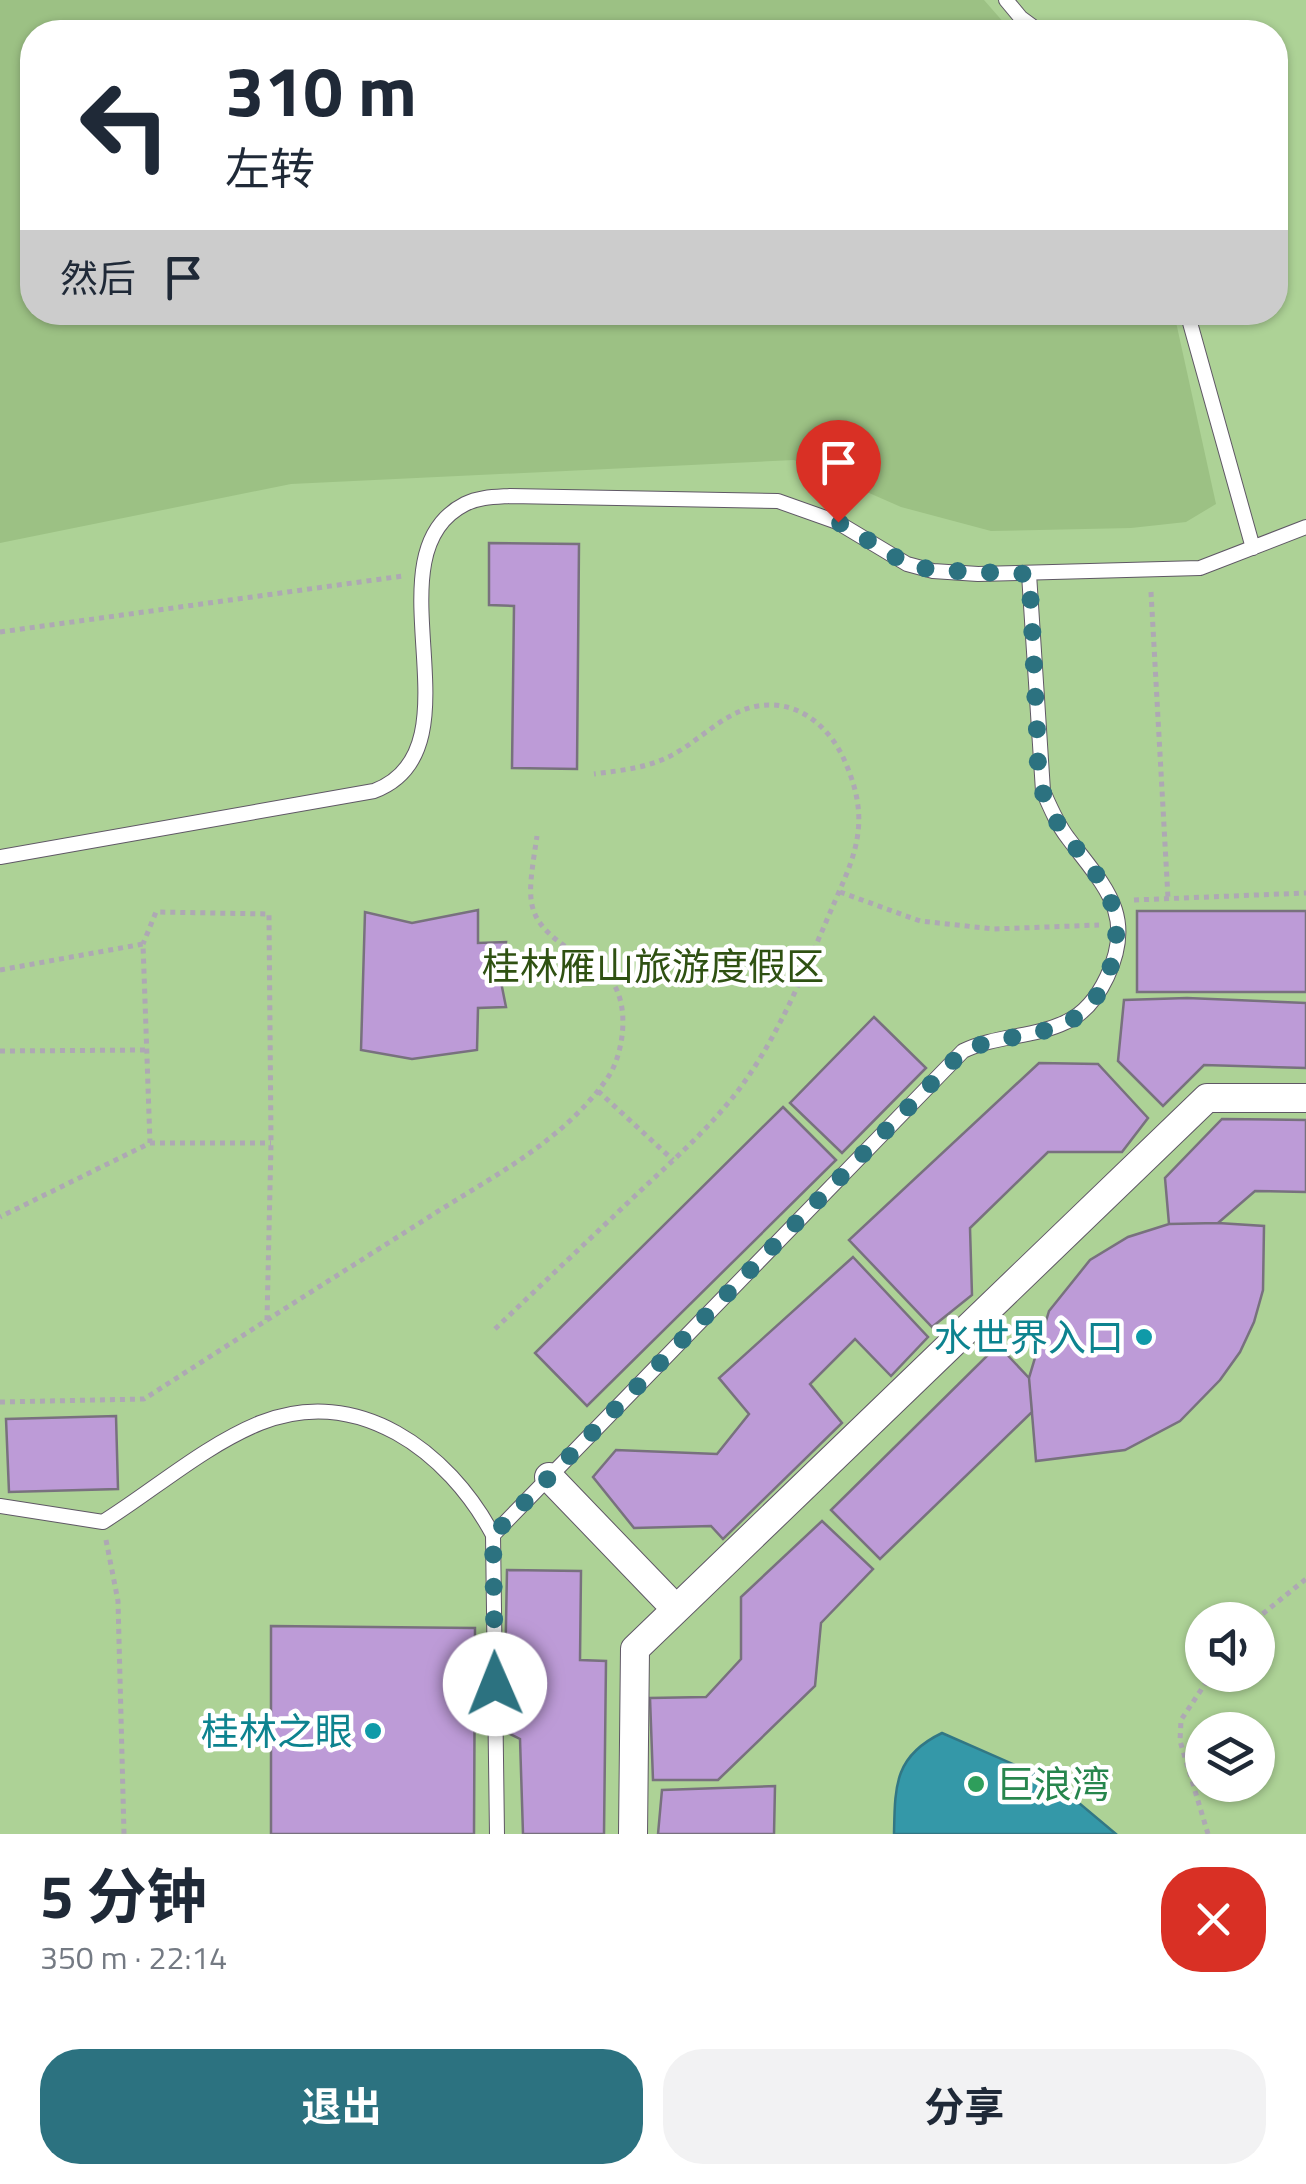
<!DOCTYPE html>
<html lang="zh">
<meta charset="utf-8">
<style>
body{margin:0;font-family:"Titillium Web","Noto Sans SC",sans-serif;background:#f2f2f3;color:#1f2937;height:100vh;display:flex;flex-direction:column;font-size:38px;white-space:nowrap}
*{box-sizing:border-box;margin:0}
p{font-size:32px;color:#747a83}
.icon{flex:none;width:55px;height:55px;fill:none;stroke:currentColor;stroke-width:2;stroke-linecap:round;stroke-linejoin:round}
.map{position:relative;height:1834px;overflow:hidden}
.sheet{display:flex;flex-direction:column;background:#fff;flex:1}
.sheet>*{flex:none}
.guide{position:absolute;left:20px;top:20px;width:1268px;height:305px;border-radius:40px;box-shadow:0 2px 8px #0004;background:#fff;color:#1f2937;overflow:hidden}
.fabs{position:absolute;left:1185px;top:1602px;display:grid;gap:20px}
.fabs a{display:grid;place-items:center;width:90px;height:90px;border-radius:50%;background:#fff;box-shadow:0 2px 8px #0004;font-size:50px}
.pin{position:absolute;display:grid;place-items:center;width:85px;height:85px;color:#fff;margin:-102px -42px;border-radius:50% 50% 50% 0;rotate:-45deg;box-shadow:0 0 10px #0007}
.pin .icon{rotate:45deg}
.me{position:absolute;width:110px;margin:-55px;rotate:359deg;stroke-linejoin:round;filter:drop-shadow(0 0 8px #0008)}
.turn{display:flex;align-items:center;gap:35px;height:210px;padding:0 40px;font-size:45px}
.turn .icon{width:130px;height:130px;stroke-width:2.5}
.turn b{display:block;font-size:70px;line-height:85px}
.then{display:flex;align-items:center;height:95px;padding:0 40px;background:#0003;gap:20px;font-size:38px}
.round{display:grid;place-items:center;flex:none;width:105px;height:105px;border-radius:40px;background:#f2f2f3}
.summary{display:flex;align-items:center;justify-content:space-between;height:170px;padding:0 40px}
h1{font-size:60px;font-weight:700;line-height:75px}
.primary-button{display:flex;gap:20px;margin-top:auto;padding:20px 40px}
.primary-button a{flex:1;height:115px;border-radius:40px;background:#2c7280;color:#fff;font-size:40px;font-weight:700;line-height:115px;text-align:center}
.primary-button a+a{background:#f2f2f3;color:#1f2937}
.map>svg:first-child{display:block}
</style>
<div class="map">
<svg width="1306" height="1834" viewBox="0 0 1306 1834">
<rect width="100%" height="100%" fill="#e9e1f0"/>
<!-- green -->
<path fill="#add296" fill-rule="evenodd" d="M0 0H1306V1834H0ZM32 32H1275V312H32ZM1202 1620H1258V1675H1202ZM1202 1730H1258V1785H1202Z"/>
<!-- forest -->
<path fill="#9cc184" d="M0 0H984L1012 32H32V312L1174 313 1216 504 1186 522 1131 528 991 531 901 507 794 460 291 484 0 543Z"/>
<!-- water -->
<path fill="#3498a8" stroke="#327784" stroke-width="2.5" d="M942 1733 1054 1782 1116 1834H894C895 1786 894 1756 942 1733Z"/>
<!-- building -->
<path fill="#bd9bd7" stroke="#78717e" stroke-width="2.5" d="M489 543 579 544 577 769 512 768 514 606 489 605Z
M478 910V943L506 942 501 982 506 1007 478 1008 477 1050 412 1059 361 1050 365 912 412 923Z
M1137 911H1306V992H1137Z
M1187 998 1306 1003V1068L1204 1065 1163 1106 1118 1061 1124 1000Z
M874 1017 926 1068 842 1153 790 1103Z
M1039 1063 1098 1064 1148 1118 1122 1152H1048L970 1228 972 1295 932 1327 849 1240Z
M783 1107 836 1160 587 1406 535 1353Z
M1222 1119 1306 1120V1192L1255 1191 1218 1223 1169 1224 1165 1178Z
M1218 1223 1264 1226 1263 1290 1254 1322 1240 1352 1220 1380 1180 1421 1125 1450 1036 1461 1029 1378 1049 1311 1090 1260 1128 1237 1169 1224Z
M853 1257 928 1337 891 1376 855 1339 810 1384 842 1423 723 1539 711 1526 634 1528 593 1477 616 1450 717 1454 749 1414 719 1378Z
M998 1345 1029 1378 1032 1412 880 1559 831 1510Z
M116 1416 118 1489 9 1492 6 1419Z
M822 1521 873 1569 821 1623 815 1686 718 1780H653L650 1698 706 1697 741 1659V1597Z
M507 1570 581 1571 580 1660 606 1661 604 1834H523L520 1739 504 1731Z
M271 1626 475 1628 474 1834H271Z
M775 1786 774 1834H658L662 1790Z"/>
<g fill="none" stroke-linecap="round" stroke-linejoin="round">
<defs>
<path id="lane" d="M1006 0 1021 18 1040 32
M1187 312 1253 548
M0 857 374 791C486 749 364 555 465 504 479 497 495 497 510 496L778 501 837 522 907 564 933 571 978 574 1200 568 1306 527
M0 1506 103 1522C154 1490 204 1446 260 1423 358 1384 448 1451 493 1535L497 1834
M493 1535 963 1051C996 1035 1033 1038 1066 1022 1086 1013 1098 996 1107 977 1137 914 1103 885 1068 838 1057 824 1050 807 1043 791L1029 574"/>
<path id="street" d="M549 1477 676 1609
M633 1834 635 1649 1207 1098H1306"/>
</defs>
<!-- lane casing -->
<use href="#lane" stroke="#5f5865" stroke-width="16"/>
<!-- street casing -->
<use href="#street" stroke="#5f5865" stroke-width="30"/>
<!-- path -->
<path stroke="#aea8b4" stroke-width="5" stroke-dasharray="5 5" stroke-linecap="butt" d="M1151 592 1168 898
M0 632 403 576
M840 892 920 921 994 929 1099 925
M1134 900 1306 893
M0 970 143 944 150 1143 0 1217
M0 1051 147 1050
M598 1091 673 1160
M150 1143H271
M267 1320C325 1283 382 1247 440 1210 499 1173 564 1139 606 1080 622 1059 628 1018 618 993 613 979 600 969 587 961 522 920 526 909 537 836
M495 1329C543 1283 591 1238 638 1193 669 1164 702 1135 729 1102 772 1050 799 984 826 922 851 862 874 829 846 764 834 734 808 707 774 705 732 703 708 735 674 754 649 768 623 770 594 774
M0 1402 144 1399 267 1320 271 1143 269 914 156 912 143 944
M106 1540 118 1601 124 1834
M1255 1620 1306 1579
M1208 1834 1180 1741 1181 1720 1211 1675"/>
<!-- lane -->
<use href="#lane" stroke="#fff" stroke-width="14"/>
<!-- street -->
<use href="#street" stroke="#fff" stroke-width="28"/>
</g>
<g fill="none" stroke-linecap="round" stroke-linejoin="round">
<!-- route -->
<path stroke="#2c7280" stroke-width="18" stroke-dasharray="0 32.4" d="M495 1684 493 1535 962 1052C1000 1033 1053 1039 1084 1011 1099 997 1109 977 1113 957 1133 875 1054 852 1040 781 1036 758 1038 734 1036 712 1034 666 1032 620 1029 574L933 570 907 564 838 522"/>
</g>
<!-- markers -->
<g fill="#0f9aa8" stroke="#fff" stroke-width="4">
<circle cx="1144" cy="1337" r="10"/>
<circle cx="373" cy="1731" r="10"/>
</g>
<circle fill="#2e9e5b" stroke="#fff" stroke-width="4" cx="976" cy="1784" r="10"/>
<g text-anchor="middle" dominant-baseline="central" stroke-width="9" stroke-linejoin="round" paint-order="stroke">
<!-- park labels -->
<g font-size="38" fill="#2f5112" stroke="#fff">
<text x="653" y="966">桂林雁山旅游度假区</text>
</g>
<!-- culture labels -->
<g font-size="38" fill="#0d838f" stroke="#fff" text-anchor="end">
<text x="1124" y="1337">水世界入口</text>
<text x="353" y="1731">桂林之眼</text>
</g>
<!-- leisure labels -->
<g font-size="38" fill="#27864d" stroke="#fff" text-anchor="start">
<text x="996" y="1784">巨浪湾</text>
</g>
</g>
</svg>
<div class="fabs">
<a><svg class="icon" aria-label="sound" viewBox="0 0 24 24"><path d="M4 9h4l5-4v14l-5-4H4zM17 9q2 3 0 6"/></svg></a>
<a><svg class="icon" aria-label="layers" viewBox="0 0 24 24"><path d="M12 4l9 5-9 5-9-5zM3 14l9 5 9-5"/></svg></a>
</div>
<div class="pin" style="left:838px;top:522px;background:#d93025"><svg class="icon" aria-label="arrive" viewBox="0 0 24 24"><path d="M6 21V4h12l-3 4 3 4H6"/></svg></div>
<svg class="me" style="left:495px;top:1684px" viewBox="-20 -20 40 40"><circle r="19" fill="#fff"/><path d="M0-13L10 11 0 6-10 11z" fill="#2c7280"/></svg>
<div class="guide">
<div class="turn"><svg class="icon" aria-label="left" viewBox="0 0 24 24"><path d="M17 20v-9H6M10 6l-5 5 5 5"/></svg><div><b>310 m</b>左转</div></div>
<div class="then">然后<svg class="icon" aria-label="arrive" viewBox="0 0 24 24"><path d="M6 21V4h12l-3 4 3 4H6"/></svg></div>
</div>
</div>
<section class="sheet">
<div class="summary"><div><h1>5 分钟</h1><p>350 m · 22:14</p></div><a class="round" style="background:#d93025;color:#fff"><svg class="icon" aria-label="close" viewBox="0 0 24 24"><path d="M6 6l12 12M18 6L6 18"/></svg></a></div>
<div class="primary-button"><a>退出</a><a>分享</a></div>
</section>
